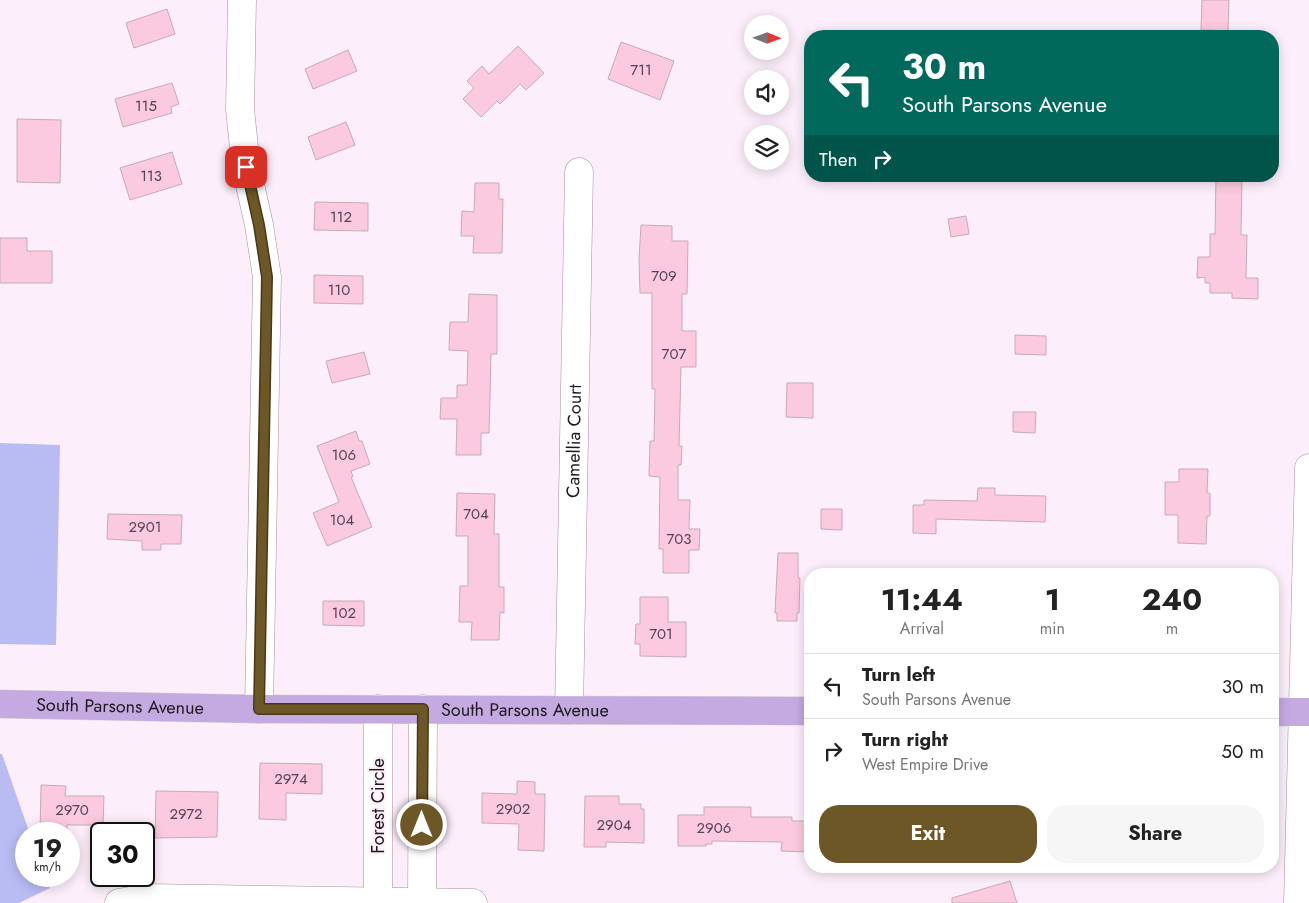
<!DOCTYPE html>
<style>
body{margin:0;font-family:Jost,sans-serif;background:#f6f6f6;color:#222;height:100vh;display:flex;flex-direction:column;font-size:19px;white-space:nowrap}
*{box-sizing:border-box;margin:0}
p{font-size:16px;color:#767676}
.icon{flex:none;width:28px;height:28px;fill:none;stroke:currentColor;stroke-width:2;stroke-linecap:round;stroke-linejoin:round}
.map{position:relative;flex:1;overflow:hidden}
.side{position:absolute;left:804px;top:568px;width:475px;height:305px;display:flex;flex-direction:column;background:#fff;border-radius:20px;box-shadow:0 2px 12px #0003}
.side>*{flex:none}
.top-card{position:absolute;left:804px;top:30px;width:475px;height:152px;border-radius:20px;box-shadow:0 2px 12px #0003;background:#00695c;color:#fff;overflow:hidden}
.needle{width:32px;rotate:91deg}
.fabs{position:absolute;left:744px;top:15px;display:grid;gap:10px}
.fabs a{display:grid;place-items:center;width:45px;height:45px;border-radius:50%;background:#fff;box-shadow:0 2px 12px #0003;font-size:25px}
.speed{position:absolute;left:15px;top:822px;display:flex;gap:10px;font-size:25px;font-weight:700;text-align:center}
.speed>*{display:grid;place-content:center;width:65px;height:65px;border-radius:50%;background:#fff;box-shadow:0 2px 12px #0003;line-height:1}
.speed small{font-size:12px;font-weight:400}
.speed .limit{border:2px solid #111;border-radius:8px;background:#fff;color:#111}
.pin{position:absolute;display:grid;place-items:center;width:42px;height:42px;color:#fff;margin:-21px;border-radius:10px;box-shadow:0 2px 8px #0006}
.me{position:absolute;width:55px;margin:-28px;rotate:0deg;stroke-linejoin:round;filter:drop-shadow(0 0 4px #0008)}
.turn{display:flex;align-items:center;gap:18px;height:105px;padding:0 15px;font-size:22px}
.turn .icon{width:65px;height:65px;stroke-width:2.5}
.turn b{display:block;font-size:35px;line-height:42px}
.then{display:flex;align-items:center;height:48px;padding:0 15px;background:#0003;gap:10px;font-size:19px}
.eta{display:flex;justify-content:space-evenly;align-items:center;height:85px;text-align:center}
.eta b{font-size:30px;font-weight:700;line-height:35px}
.primary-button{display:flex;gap:10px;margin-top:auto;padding:10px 15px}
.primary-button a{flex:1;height:58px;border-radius:20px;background:#6d5727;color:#fff;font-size:20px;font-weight:700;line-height:58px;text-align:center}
.primary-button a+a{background:#f6f6f6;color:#222}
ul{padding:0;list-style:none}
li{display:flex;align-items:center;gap:15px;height:65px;padding:0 15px;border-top:1px solid #e0e0e0}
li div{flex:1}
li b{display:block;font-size:19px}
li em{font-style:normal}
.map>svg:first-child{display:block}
</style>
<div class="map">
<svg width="1309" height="903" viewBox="0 0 1309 903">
<rect width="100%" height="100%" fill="#fdeefc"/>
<!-- water -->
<path fill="#b9bcf3" d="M0 443 60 445 56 645 0 644Z
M0 754H2L30 834H26V876H46L50 888 19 903H0Z"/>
<!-- building -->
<path fill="#fccade" stroke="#c4acb5" d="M1202 0H1229L1228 31 1201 30Z
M167 9 175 34 134 48 126 23Z
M621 42 674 61 660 100 608 79Z
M518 46 544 73 526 90 520 84 500 104 497 101 481 117 463 99 474 88 467 81 482 66 489 74Z
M348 50 357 71 313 89 305 69Z
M172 83 179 104 171 107 172 113 123 127 115 99Z
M17 119 61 120 60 183 17 182Z
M346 122 355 145 316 160 308 137Z
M172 152 182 184 130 200 120 168Z
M1216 176H1242L1241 235H1247L1246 278H1258V299L1232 298V293H1210V283H1205V277L1197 278 1198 257H1210V234H1215Z
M475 183H499V199H503L502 253H473L474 236H461L462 211 474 212Z
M315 202 368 203V231L314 230Z
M966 216 969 234 951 237 948 219Z
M641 225 672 226V241H688L687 294H682V331H696V367H681L679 446H682L681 465H678V500H690L689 529H700L699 550H689V573H663V549H659L660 477 649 476 650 441H654L655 389H652V293H640L639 259Z
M0 238H27V251H52V283H0Z
M314 275 363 276V304L314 303Z
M469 294 497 295V354H491L489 433H481V455H456L457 419H440L441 398H457V385H467L468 351 449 350 450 322H468Z
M1015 335 1046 336V355L1015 354Z
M364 352 370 374 332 383 326 361Z
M787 383H813V418L786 417Z
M1013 412H1036L1035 433 1013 432Z
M356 431 359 441H362L370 464 351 471 353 477H351L372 527 327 546 313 513 339 502 317 446Z
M1179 469H1208L1207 493H1210V516H1207L1206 544 1178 543V515H1165V482H1179Z
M978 488H995V495L1046 496 1045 522 936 519V534L913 533V505H924V500L977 501Z
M457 493 495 494 494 534H499V587H504V613L500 612 499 640H471L472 622H459L460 586H468V536H456Z
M821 509H842V530L821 529Z
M108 514 182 515 181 544H161V550H142V541L107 539Z
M778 553H798V578H800L799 613H797V621H777V613H775Z
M640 597H668V622H686V657L640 656V644H635L636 624H640Z
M323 601H364V626L323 625Z
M260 763 322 764V794L286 793V820L259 819Z
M517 781 535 782V794H545L544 851 518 850 519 824 482 823V793L517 794Z
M41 785 66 786 65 796H104L103 825H67V834H40Z
M156 791 218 792 217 837 155 838Z
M585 796H619V804H641V809H644V843L606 842V847H584Z
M704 807H751V817H792V821H810V852L781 851 782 842 712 841V844H706V846H678V815H704Z
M1010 881 1017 903H952V898Z"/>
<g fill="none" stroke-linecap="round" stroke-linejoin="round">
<defs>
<g id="minor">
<path d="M242 0 240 109 246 167 259 225 267 277 259 709"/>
<path id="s1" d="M569 710 579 172"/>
<path d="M378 902V709"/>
<path d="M422 902 423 709"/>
<path d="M119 903 146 898 473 903"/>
<path d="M1298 903 1309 468"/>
</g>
<g id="major">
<path id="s2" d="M0 704 259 709 810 711"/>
<path d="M1272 712H1309"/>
</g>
</defs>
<!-- minor casing -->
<use href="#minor" stroke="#a290a0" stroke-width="29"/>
<!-- major casing -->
<use href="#major" stroke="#d7d5d6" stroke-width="29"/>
<!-- minor -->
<use href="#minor" stroke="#fff" stroke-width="28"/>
<!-- major -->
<use href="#major" stroke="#c4aae0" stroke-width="28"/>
</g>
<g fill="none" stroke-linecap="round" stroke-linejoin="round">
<defs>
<path id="route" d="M246 167 259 225 267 277 259 709H423L422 825"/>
</defs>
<!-- route casing -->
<use href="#route" stroke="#473919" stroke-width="12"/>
<!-- route -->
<use href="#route" stroke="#6d5727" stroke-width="9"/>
</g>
<g text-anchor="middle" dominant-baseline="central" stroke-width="4.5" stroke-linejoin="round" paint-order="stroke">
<!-- number labels -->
<g font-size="15" fill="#56444e">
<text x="641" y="70">711</text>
<text x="146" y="106">115</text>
<text x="151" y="176">113</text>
<text x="341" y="217">112</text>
<text x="664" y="276">709</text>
<text x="339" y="290">110</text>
<text x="674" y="354">707</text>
<text x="344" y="455">106</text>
<text x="476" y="514">704</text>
<text x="342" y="520">104</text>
<text x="145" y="527">2901</text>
<text x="679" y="539">703</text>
<text x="344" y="613">102</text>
<text x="661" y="634">701</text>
<text x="291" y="779">2974</text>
<text x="513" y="809">2902</text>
<text x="72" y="810">2970</text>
<text x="186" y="814">2972</text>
<text x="614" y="825">2904</text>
<text x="714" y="828">2906</text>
</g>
<!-- street labels -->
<g font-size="18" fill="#1f181e" stroke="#fdeefc">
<text stroke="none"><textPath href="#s1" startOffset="269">Camellia Court</textPath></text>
<text stroke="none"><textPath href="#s2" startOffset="120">South Parsons Avenue</textPath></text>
<text stroke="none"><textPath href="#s2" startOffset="525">South Parsons Avenue</textPath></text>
<text transform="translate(378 806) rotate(-90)">Forest Circle</text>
</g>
</g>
</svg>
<div class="fabs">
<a><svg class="needle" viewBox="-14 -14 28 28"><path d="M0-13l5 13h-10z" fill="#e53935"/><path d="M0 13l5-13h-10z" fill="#767676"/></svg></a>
<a><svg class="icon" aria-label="sound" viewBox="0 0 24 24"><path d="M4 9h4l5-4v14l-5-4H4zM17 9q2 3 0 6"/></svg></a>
<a><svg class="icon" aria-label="layers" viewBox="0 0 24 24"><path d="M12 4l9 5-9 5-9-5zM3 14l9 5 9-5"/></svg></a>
</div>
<div class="speed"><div>19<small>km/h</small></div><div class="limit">30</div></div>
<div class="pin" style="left:246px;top:167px;background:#d93025"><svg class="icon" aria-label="arrive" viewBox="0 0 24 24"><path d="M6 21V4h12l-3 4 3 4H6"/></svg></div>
<svg class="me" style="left:422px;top:825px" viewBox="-20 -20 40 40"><circle r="17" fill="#6d5727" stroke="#fff" stroke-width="3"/><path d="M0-11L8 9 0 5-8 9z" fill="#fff"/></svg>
<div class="top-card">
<div class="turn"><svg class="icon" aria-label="left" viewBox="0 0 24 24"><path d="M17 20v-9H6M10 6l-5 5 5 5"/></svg><div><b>30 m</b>South Parsons Avenue</div></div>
<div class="then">Then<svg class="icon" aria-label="right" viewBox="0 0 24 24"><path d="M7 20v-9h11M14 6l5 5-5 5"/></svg></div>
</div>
<section class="side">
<div class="eta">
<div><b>11:44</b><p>Arrival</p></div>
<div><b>1</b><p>min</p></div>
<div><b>240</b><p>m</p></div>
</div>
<ul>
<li><svg class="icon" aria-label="left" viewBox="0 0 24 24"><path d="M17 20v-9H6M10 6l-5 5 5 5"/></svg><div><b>Turn left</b><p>South Parsons Avenue</p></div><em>30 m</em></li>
<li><svg class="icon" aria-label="right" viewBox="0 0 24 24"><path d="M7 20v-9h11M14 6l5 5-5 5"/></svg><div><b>Turn right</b><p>West Empire Drive</p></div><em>50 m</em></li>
</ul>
<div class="primary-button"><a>Exit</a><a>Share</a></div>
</section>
</div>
